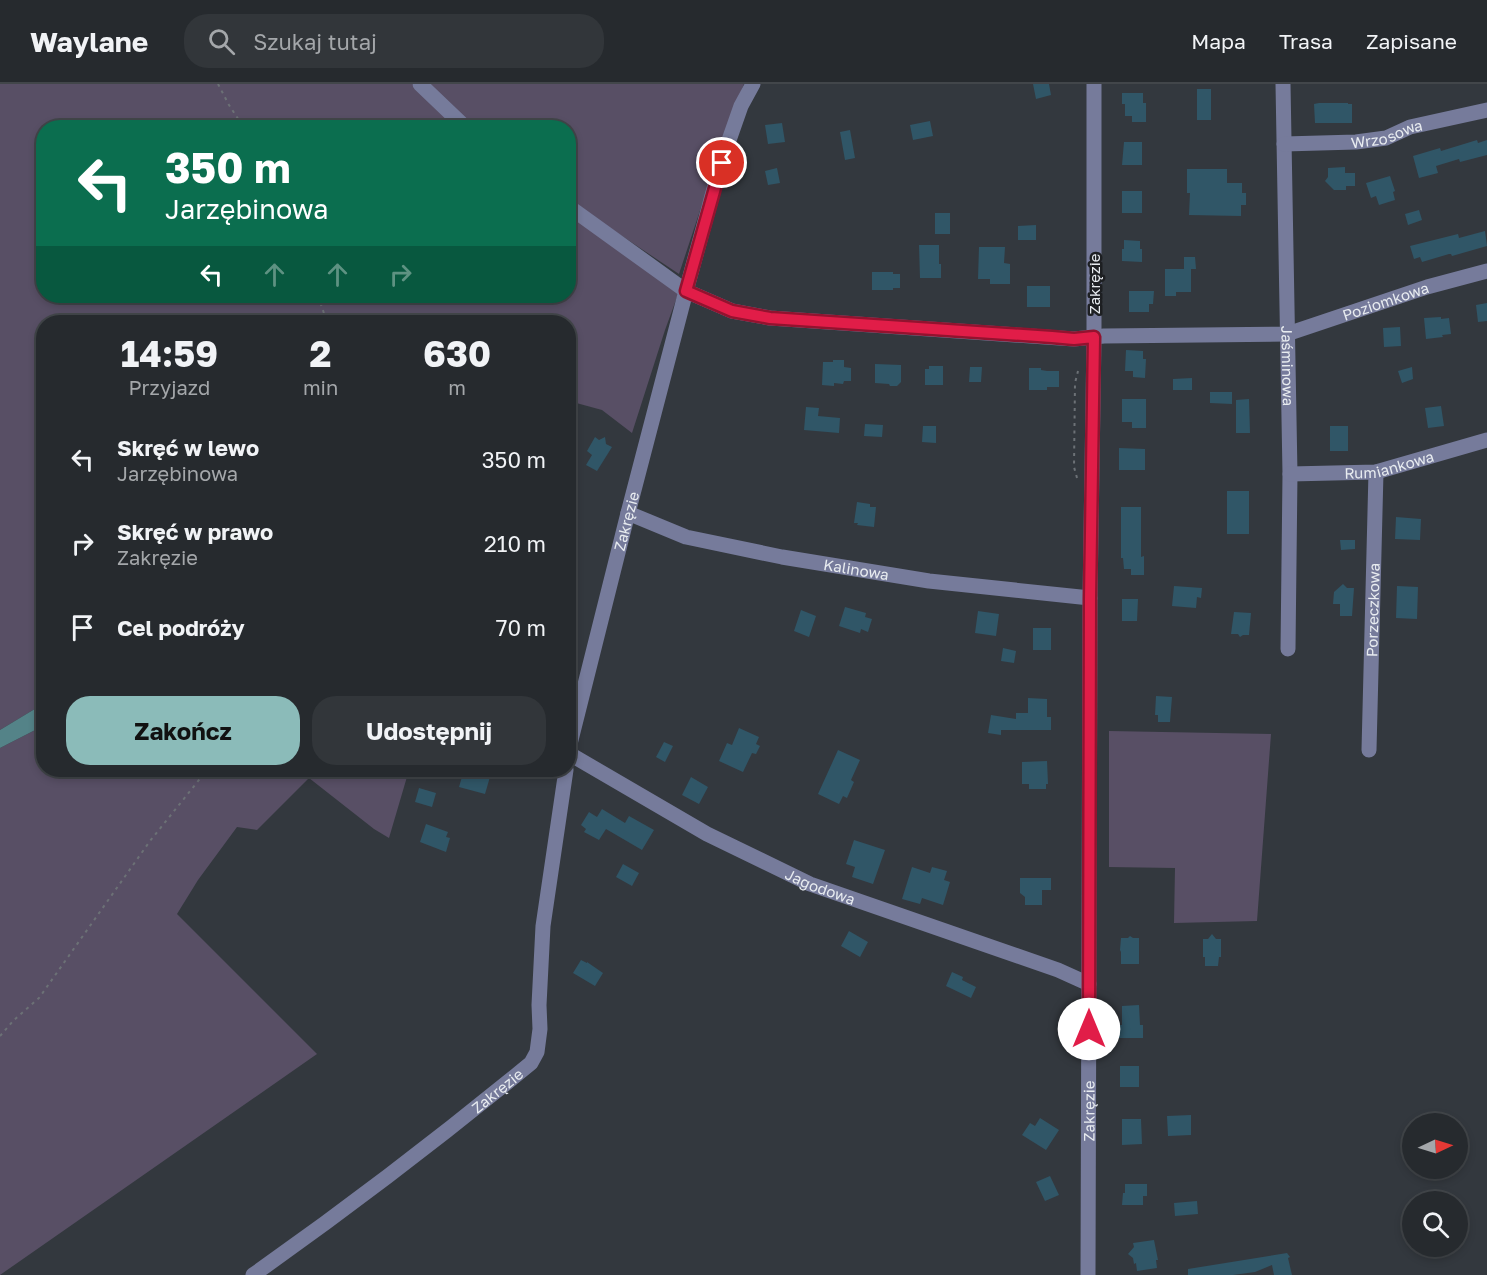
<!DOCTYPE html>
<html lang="pl">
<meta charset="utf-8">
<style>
body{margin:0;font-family:"Golos Text",sans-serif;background:#32363a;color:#f1f3f6;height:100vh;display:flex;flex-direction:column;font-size:22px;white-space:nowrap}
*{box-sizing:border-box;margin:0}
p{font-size:20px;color:#a4a7aa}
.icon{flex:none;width:33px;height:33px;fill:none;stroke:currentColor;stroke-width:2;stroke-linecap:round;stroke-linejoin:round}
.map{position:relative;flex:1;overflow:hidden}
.drawer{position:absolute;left:36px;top:231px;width:540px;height:462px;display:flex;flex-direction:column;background:#262a2e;border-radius:24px;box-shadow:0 3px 9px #0003,0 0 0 2px #42464a}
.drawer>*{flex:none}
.banner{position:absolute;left:36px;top:36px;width:540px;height:183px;border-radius:24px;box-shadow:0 3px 9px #0003,0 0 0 2px #42464a;background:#0b6e4f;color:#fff;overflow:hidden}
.needle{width:39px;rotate:86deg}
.fabs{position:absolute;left:1402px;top:1029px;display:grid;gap:12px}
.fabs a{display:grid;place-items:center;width:66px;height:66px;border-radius:50%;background:#262a2e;box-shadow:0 3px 9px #0003,0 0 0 2px #42464a;font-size:30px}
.pin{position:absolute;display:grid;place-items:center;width:51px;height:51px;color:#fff;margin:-26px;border:3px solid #fff;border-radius:50%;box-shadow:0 2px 6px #0007}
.me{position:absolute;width:66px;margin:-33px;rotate:0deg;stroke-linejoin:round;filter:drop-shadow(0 0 4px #0008)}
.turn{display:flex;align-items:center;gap:21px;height:126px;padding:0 30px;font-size:27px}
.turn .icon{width:78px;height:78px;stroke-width:2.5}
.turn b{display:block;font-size:42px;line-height:51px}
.lanes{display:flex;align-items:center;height:57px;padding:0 30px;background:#0003;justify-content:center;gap:30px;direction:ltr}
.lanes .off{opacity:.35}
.eta{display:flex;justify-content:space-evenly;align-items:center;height:102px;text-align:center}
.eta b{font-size:36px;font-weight:700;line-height:42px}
.action{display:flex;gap:12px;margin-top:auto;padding:12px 30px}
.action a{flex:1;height:69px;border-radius:24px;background:#8bbbb9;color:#111;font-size:24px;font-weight:700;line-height:69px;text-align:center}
.action a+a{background:#32363a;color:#f1f3f6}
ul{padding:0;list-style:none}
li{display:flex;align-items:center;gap:18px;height:84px;padding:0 30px}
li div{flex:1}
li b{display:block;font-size:22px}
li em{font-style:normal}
header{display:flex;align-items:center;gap:36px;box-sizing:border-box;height:84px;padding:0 30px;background:#262a2e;border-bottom:2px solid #42464a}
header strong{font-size:28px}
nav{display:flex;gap:33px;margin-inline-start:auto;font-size:21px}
.search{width:420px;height:54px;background:#32363a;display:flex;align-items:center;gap:15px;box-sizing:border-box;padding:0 21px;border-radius:24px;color:#a4a7aa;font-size:22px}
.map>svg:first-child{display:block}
</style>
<header>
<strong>Waylane</strong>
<div class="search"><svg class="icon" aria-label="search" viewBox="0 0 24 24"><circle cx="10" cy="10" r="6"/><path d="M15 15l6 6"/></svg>Szukaj tutaj</div>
<nav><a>Mapa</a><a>Trasa</a><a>Zapisane</a></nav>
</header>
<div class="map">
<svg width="1487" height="1191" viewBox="0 0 1487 1191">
<rect width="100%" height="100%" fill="#33383e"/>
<!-- green -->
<path fill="#584f65" d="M0 0H412L457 43 44 44V212H568L569 127 680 205 665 246 632 349 602 326 569 317 568 238H44L43 620 0 646Z
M427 0H744L729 39 679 190 598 136 569 114 568 44 472 43Z
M43 642 44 686H409L389 754 374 745 309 694 257 746 237 743 198 796 177 830 317 970 0 1191V664Z
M1109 647 1271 650 1257 837 1174 839 1175 784 1109 783Z"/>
<!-- water -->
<path fill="#548388" d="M43 620V642L0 664V646Z"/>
<!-- building -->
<path fill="#305667" d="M1033 0H1049L1051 11 1036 15Z
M1197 5H1211V36H1197Z
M1122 9H1143V19H1146V38H1132V32H1125V20H1122Z
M1319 19H1348V20H1352V39H1315L1314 20Z
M930 37 933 52 913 56 910 41Z
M782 39 785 58 768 60 765 41Z
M850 46 855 74 845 76 840 48Z
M1477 56 1478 59 1487 56V71L1460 78 1459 75 1436 82 1438 89 1419 94 1413 72 1440 64 1441 67Z
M1124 58H1142V81H1122Z
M1345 83V89H1355V102H1346V106H1334L1325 97 1328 93V84Z
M777 84 780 99 768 101 765 87Z
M1187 85H1227V99H1242V109H1246V121H1241V132L1189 131 1190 109H1187Z
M1390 92 1395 107 1393 108 1395 116 1379 121 1376 112 1371 114 1366 99Z
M1122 107H1142V129H1122Z
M1419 126 1422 136 1408 141 1405 130Z
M935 129H950V150H935Z
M1036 141V156H1018V142Z
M1485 147 1487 162 1452 172 1451 170H1449L1422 178 1420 173 1414 175 1410 162 1458 150 1459 154Z
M1124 156 1140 157V165H1142V178L1122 177V165H1124Z
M919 161H939V180H941V194H920Z
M979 163H1005L1004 179 1010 180V200H990V195H978Z
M1184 173H1195L1196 185H1190H1191V208H1176V212H1165V185H1184Z
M872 188H893V190H900V204H893V206H872Z
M1027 202H1050V223H1027Z
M1129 207H1154L1153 220H1149V228H1129Z
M1487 219V237L1478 238 1476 221Z
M1441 233V235L1449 234 1451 250 1442 251 1443 253 1426 255 1424 234Z
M1400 243 1401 262 1384 263 1383 244Z
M1126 266 1143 267V275H1146L1145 294 1133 293V287H1125Z
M833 276H844V283L851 284V297H844L843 300 834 299V302L822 301 823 278H833Z
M875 280 901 281V298L897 302H890L889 300 875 299Z
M929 282H943V301H925V285H929Z
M970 283H982L981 298H969Z
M1412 283 1413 295 1402 299 1398 287Z
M1029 284H1041V286L1047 287H1059V303H1047V306H1029Z
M1192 294V306H1173V295Z
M1210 308H1232V320L1210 319Z
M1122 315H1146V344H1132V338H1122Z
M1249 315 1250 349H1236V316Z
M1441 322 1444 342 1428 344 1425 324Z
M806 323 819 324 818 332 840 334 839 349 804 346Z
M865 340 883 341 882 353 864 352Z
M923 342H936V359L922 358Z
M1330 342H1348V367H1330Z
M595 353 599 356 605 353 606 360 612 363 597 387 586 381 592 371 587 367Z
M1119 364 1145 365V386H1119Z
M1227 407H1249V450H1227Z
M857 418 870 420V423H876L874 443 857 441 858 439H854Z
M1121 423H1141V473L1144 472V491H1131V485H1124L1123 474H1121Z
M1396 433 1421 435 1420 456 1395 455Z
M1340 456H1355V465L1341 466Z
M1343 500 1347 504H1354L1352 532H1340V520H1333L1334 508Z
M1174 502 1202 504 1201 514 1197 513 1196 524 1172 522Z
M1397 502 1418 503 1417 535 1396 534Z
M1122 515H1138L1137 537H1122Z
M845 523 866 529 865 533 872 535 868 548 861 545 860 549 839 542Z
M801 526 816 532 809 553 794 547Z
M978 527 999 530 996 552 975 549Z
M1234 528 1251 529 1249 551H1243L1240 553 1238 550H1231Z
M1033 544H1051V566H1033Z
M1003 564 1016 567 1014 579 1001 577Z
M1156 612 1172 613 1170 638H1158V631H1155Z
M1028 614 1047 615V633H1051V646H1001V651L988 649 991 631 1016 635V629H1028Z
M739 644 759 653 756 660 760 662 756 670 752 669 743 688 719 677 727 659 732 661Z
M664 658 673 662 665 678 656 673Z
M838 666 860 676 851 696 854 698 847 714 843 712 839 720 818 710Z
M1047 677 1048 700H1046V705H1029V700H1022V678Z
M464 686H492L485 710 459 703Z
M691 693 708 703 699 720 682 711Z
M419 704 436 709 432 723 415 718Z
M602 725 625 739 629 732 654 746 642 766 606 745 599 756 584 748 586 745 581 741 589 728 597 733Z
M426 740 448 748 446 753 450 754 446 768 420 758Z
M854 756 885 766 873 800 852 793 855 783 846 780Z
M623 780 639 789 632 802 616 793Z
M912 783 930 789 932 783 947 787 944 796 950 798 943 821 922 814 920 820 902 815Z
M1020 794H1051V806H1042V821H1025V813L1020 809Z
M849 847 868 858 860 873 841 862Z
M1212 850 1216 855H1221V873H1219L1218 882H1205V873H1203V855H1208Z
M1130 852 1133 854H1139V880H1121V868L1120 866 1121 854H1128Z
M581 876 587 879V878L603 889 595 902 573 889Z
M952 888 963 893 962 896 976 903 971 914 946 902Z
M1139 921 1140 941H1143V954H1118V941H1122V922Z
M1120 982H1139V1003H1120Z
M1191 1031V1051L1168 1052 1167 1032Z
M1040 1034 1059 1046 1046 1066 1022 1051 1030 1039 1035 1042Z
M1122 1035H1141L1142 1060 1122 1061Z
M1050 1092 1059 1111 1045 1117 1036 1098Z
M1125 1100H1147V1112H1143V1121H1122L1123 1109H1125Z
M1197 1117 1198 1130 1175 1132 1174 1119Z
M1154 1156 1158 1176H1156L1157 1184 1137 1187 1136 1179 1134 1180 1133 1174 1128 1170 1134 1163 1133 1159Z
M1287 1169 1290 1173 1288 1174 1292 1191H1274L1272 1181 1255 1188 1233 1191H1188V1185Z"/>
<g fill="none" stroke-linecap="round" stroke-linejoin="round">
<!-- path -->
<path stroke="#6c7176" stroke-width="2" stroke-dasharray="3 4.5" stroke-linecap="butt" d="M218 0 229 21 244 44
M318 212 327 238
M1077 394 1074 383 1075 299 1078 287
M0 952 14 936 39 914 150 757 207 686"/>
<!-- minor -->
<g stroke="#767b9b" stroke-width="15">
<path d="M420 0 466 44"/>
<path id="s1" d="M1283 0 1290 390 1288 565"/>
<path id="s2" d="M1284 60 1356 58 1386 54 1410 43 1487 26"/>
<path id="s3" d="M568 122 686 207 732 227 770 234 1074 255 1104 252 1287 250 1427 203 1487 187"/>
<path id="s4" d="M1290 390 1376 388 1487 356"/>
<path id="s5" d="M628 429 686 453 782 473 929 497 1090 514"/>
<path id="s6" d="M1369 666 1376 388"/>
<path id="s7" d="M568 668 628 429 686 207 721 79 741 22 753 0"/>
<path id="s8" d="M568 669 707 750 810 800 1058 886 1089 900"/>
<path id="s9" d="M253 1191C348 1124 441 1053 531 979L537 968 540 945 539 921 543 842 566 686"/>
<path id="s10" d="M1088 1191 1090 514 1094 253V0"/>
</g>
</g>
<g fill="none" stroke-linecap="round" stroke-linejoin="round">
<defs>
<path id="route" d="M722 79 686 207 732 227 770 234 1052 253 1074 255 1094 253 1090 514 1089 945"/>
</defs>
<!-- route casing -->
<use href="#route" stroke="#92132f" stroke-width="15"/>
<!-- route -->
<use href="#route" stroke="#e11d48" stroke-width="10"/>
</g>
<g text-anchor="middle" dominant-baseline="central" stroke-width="5" stroke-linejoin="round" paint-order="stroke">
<!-- street labels -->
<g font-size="15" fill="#e8ecf0" stroke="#1d1f22">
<text stroke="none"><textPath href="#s2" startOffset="104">Wrzosowa</textPath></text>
<text transform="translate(1094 200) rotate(-90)">Zakręzie</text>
<text stroke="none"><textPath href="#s3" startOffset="856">Poziomkowa</textPath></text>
<text stroke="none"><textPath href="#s1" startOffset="282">Jaśminowa</textPath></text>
<text stroke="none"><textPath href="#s4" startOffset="100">Rumiankowa</textPath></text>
<text stroke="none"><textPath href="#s7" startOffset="238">Zakręzie</textPath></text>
<text stroke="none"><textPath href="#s5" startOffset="236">Kalinowa</textPath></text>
<text stroke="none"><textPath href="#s6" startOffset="140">Porzeczkowa</textPath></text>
<text stroke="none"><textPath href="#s8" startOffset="286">Jagodowa</textPath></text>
<text stroke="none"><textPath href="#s9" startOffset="306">Zakręzie</textPath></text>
<text stroke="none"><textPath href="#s10" startOffset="164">Zakręzie</textPath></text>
</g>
</g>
</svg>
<div class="fabs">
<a><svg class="needle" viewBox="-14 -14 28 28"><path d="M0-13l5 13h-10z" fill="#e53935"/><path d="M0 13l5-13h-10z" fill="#a4a7aa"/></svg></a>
<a><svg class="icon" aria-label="search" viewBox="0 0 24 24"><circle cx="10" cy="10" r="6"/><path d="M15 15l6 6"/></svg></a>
</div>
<div class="pin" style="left:722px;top:79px;background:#d93025"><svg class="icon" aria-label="arrive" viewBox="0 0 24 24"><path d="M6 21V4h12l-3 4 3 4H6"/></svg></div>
<svg class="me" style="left:1089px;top:945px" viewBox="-20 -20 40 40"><circle r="19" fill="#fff"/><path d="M0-13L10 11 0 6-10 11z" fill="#e11d48"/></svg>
<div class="banner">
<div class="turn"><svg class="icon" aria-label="left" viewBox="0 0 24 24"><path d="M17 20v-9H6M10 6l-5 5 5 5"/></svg><div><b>350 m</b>Jarzębinowa</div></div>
<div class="lanes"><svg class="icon" aria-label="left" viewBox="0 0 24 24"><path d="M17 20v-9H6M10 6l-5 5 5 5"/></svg><svg class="icon off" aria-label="ahead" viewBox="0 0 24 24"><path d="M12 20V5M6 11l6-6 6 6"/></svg><svg class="icon off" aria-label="ahead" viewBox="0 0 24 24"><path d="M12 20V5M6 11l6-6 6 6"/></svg><svg class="icon off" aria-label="right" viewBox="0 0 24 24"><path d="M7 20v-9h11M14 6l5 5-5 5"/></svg></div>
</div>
<section class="drawer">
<div class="eta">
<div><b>14:59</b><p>Przyjazd</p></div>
<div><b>2</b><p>min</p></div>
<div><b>630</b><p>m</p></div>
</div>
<ul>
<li><svg class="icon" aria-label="left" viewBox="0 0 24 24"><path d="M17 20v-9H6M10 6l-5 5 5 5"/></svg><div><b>Skręć w lewo</b><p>Jarzębinowa</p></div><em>350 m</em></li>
<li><svg class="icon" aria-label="right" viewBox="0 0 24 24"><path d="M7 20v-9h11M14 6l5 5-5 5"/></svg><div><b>Skręć w prawo</b><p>Zakręzie</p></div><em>210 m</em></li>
<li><svg class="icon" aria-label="arrive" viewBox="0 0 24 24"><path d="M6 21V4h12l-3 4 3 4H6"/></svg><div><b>Cel podróży</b></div><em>70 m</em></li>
</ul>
<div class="action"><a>Zakończ</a><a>Udostępnij</a></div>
</section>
</div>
